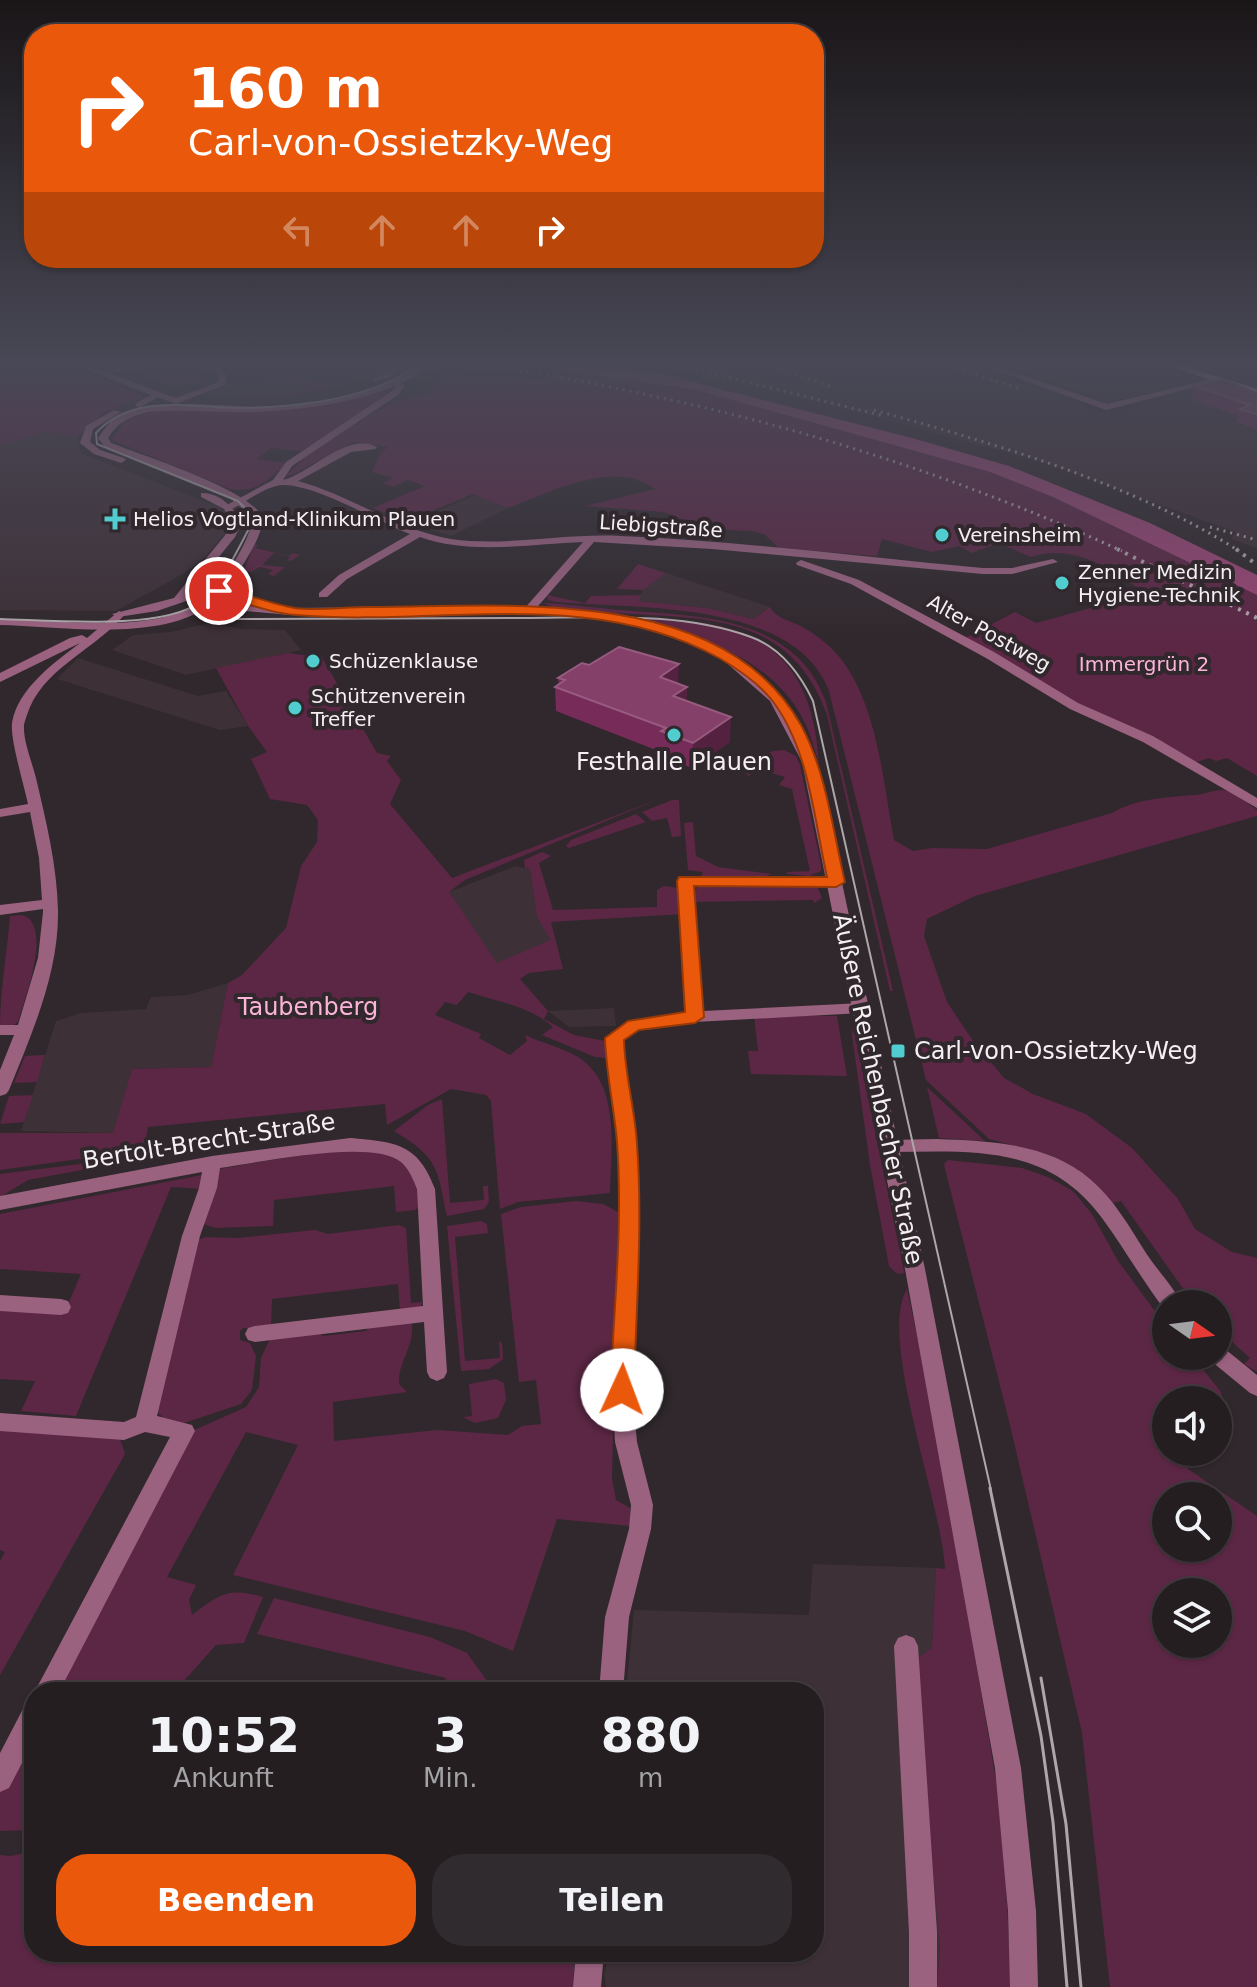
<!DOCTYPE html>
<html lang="de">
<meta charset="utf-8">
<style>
body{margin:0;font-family:"DejaVu Sans",sans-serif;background:#302b2e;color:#f1f3f6;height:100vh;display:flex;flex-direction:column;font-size:30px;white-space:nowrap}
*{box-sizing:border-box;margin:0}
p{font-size:26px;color:#a3a2a5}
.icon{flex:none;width:44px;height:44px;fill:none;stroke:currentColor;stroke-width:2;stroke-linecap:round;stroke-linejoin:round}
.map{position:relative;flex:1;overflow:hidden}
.side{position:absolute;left:24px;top:1682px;width:800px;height:280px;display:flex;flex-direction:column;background:#241e21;border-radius:32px;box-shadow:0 2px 6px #0004,0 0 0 2px #413c3f}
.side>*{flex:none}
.hud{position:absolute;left:24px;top:24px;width:800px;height:244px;border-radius:32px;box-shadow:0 2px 6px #0004,0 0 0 2px #413c3f;background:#ea580c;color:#fff;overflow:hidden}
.needle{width:52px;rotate:104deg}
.fabs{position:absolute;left:1152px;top:1290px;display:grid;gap:16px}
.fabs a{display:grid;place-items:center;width:80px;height:80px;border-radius:50%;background:#241e21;box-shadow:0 2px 6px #0004,0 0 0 2px #413c3f;font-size:40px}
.pin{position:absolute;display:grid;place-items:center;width:68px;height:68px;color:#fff;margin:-34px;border:4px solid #fff;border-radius:50%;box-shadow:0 2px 8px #0007}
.me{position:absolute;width:88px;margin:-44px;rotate:2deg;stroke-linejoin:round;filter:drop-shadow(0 0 6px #0008)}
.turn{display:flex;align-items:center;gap:28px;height:168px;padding:0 32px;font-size:36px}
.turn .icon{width:104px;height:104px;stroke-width:2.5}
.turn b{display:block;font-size:56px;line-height:68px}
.lanes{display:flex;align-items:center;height:76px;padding:0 32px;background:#0003;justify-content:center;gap:40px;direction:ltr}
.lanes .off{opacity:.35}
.eta{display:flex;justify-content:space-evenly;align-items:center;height:136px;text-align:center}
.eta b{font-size:48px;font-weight:800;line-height:56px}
.cta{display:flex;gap:16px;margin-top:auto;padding:16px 32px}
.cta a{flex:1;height:92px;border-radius:32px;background:#ea580c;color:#fff;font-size:32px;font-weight:800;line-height:92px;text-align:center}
.cta a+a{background:#302b2e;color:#f1f3f6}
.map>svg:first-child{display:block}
</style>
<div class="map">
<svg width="1257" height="1987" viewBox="0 0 1257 1987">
<rect width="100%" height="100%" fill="#30282c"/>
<!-- built -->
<path fill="#3e3037" d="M248 362H395L374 378 330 389 318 381 287 376Z
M621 362H961L1105 414 1216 386 1257 398V548L1231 539 1236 532 1036 460 767 388Z
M987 362H1154L1200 380 1107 403 1071 388Z
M1174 362H1257V388L1181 364Z
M230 371 299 383 308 389 273 397H207V394L231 381Z
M47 432 78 436 80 453 219 507 228 516 229 529 204 558 184 573 116 611 0 610V445Z
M476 495 508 508 451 536 409 523Z
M666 573 770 607 753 619 707 608 638 601 643 590Z
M210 623 240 629 285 630 301 650 186 675 112 650 133 635 171 632Z
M78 658 198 696 226 691 248 726 220 730 57 679Z
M516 866 530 869 537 917 552 940 496 964 449 892Z
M228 983 211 1067 132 1069 114 1133 21 1131 56 1021 81 1013 146 1009 151 997 188 995Z
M614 1008 616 1026 569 1027 548 1011Z
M813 1564 936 1568 932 1648 940 1946 937 1987H606L604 1974 610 1952H814V1692H626L634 1610 809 1615Z"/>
<!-- green -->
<path fill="#5c2745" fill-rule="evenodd" d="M0 362H61L146 397 104 412 78 436 47 432 0 445Z
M184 362 198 380 204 379 203 383H209L204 386 194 382 174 387 127 370 144 367 149 372 174 368 171 363Z
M221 362C246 362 264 368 288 376 303 381 317 379 330 389 297 395 263 400 229 399L273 397 308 389 299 383 230 371Z
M556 368 693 389 990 472 1053 497 1257 595V776L1227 758 1216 761 1209 758 1194 763 1154 740 1158 738 1082 707 963 639 1015 612 1036 623 1145 593C1112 569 1073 543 1031 557L998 543 972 553 959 546 932 552 882 539 877 556 779 548 764 534 751 531 709 529 663 512 585 506 655 489C615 458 550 492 508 508L473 494 407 521 373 508 425 486 408 480 393 487 383 483 393 478 372 472 381 452 388 447 353 442 294 474 286 476 307 455 385 406 405 398 428 394 448 374 546 380Z
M385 391 390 394 362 415 301 451 271 448 257 459 286 463C269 480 256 493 230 489L112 440 124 422 146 413 164 410 270 411Z
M254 545H258L255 548 288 556 293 553 300 555 291 561 287 560 290 557 274 553 262 565 285 567 274 576 268 574 273 570 260 567 251 572 244 571Z
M638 564 666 573 643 590 617 589Z
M547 595 585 603 591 596 641 595 639 601 707 608 753 619 770 607C777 619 789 620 801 626 812 632 827 643 835 652 877 697 883 782 894 840L913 851 932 848 987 849 1112 813C1138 798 1164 798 1193 795 1203 795 1215 789 1224 790 1236 792 1247 803 1257 810V816L975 896 927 919 924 936 947 1002 971 1038 1004 1078 1033 1094 1086 1114 1132 1148 1178 1199 1195 1229 1232 1252 1257 1258V1372L1244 1364 1250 1358 1218 1329V1304H1194L1121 1201 1109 1204 1078 1170 1053 1156 989 1139 926 1080 835 715C832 706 831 695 827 686 789 600 634 609 556 602L548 600Z
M544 603C573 604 602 609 631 611 706 616 796 619 826 702L893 991H890L827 715C787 603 688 621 592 611 578 609 556 612 544 603Z
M643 619C752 618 812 649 819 764 814 748 810 732 802 717 771 660 701 636 643 619Z
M288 653 310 656 320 654 377 753 391 756 387 761 401 780 390 804 452 878 659 799 465 880 449 892 497 963 551 940 537 917 530 869 525 868 524 860 542 852 551 856 539 863 553 910 657 907V890L664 886 679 888 683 914 551 922 563 969 529 973 520 979 548 1011 544 1019 574 1035 605 1041 607 1058 595 1057 542 1035 553 1027C529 1005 497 1002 468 992L457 1005 445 1002 435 1015 481 1034 479 1038 510 1055 527 1041 525 1035C542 1043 561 1047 578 1057 621 1084 611 1149 610 1193L518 1202 500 1209 491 1101 486 1095 451 1089 387 1125 385 1104 148 1127 144 1150 0 1170V1133H113L132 1069 211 1067 228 983 242 975 286 928 301 866 317 842 318 820 307 805 270 799 251 759 267 752 248 726 216 668Z
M784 750 796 756 800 765 821 865V871L809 876 787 874V872L810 871 792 789 779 785 785 777 756 769 749 776 742 771 745 764 773 751Z
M672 800H679L681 836 672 837 667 818 652 821 642 812Z
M636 814 646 822 569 848 566 846 571 840Z
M693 822 696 856 718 867 772 874 763 877 701 876 703 872 688 870 684 823Z
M701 885 817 886 822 898 814 903 813 900 690 902V894Z
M22 915C54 924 24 1000 18 1022L12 1026 0 1028C0 990 7 954 10 916Z
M754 1015 837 1016 847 1076 751 1074 748 1051H758Z
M853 1024 904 1271 903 1274 896 1273 889 1266 870 1165 852 1035Z
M45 1055 37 1082 14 1083 25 1056Z
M927 1087 985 1141 939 1138Z
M33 1095 24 1122 0 1124 9 1096Z
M442 1099 450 1203 484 1200 483 1186H488L489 1202 484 1209 447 1216C437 1168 439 1158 394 1131L428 1105Z
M326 1151C350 1151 404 1146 414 1175 418 1184 418 1197 419 1207L415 1210 396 1212 394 1186 274 1200 273 1226 216 1228 203 1224 219 1169Z
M136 1157 146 1158 28 1180 0 1197V1174Z
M948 1160 1022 1168 1048 1177 1073 1191 1092 1214 1118 1261 1166 1326V1356H1192L1221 1392 1224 1403 1218 1411V1400H1166V1452H1182L1188 1469 1257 1516V1987H1110L1082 1733 1009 1421 945 1169 944 1164ZM1218 1496V1548H1166V1496ZM1218 1592V1644H1166V1592Z
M202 1175 203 1189 171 1187 76 1416 21 1411 35 1381 0 1379V1306L65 1311 81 1274 0 1269V1214Z
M576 1201 603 1204 618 1212 612 1478 616 1500 630 1508V1526L557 1519 513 1651 465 1631 233 1575 298 1445 246 1432 167 1577 196 1585 189 1600 192 1615C220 1594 228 1587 263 1597L244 1643 216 1645 174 1692H51L190 1432 246 1407 259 1387 261 1358 270 1339 315 1330 323 1336 366 1331 371 1324 408 1322 412 1324C414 1348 398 1361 399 1384L407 1392 333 1402 334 1441 437 1430 508 1435 522 1426 541 1424 536 1380 519 1382 501 1214 521 1207Z
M481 1221 487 1224 488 1233 455 1237 465 1361 500 1358 499 1341 502 1343 503 1359 489 1369 461 1371 447 1226Z
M399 1225 406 1228 411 1303 422 1302 421 1308 400 1312 398 1284 272 1299 271 1327 243 1328 240 1331V1340L250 1343 256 1356 252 1390 241 1404 181 1424 167 1422 156 1410 198 1240 206 1237 237 1238 315 1230 328 1234Z
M907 1289 936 1424 1003 1822 1011 1987H937L940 1946 914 1661 932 1648 936 1568 945 1569C943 1508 877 1336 907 1289Z
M496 1379 504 1383 506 1400 498 1418 475 1423 463 1417 472 1416 469 1384Z
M0 1428 119 1436 125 1454 0 1675V1561L5 1552 0 1550Z
M274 1598 430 1637 467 1653 495 1692H442L446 1678 257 1634Z
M34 1725V1830L0 1831V1790Z
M34 1851V1952H575L573 1987H0V1855L11 1856Z"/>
<!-- water -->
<path fill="#9a4675" d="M502 362H567L654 372 912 438 1009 466 1150 523 1257 575V595L1053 497 990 472 693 389Z"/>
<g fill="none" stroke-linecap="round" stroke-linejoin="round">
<!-- minor -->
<path fill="#9b6280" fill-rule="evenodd" d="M67 362C79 361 87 368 99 370 116 372 146 362 166 362L162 365 109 373 176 398 218 382 219 376 207 362H215L227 376 225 385 176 404 158 397 139 408 135 405 136 403 151 395Z
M400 362 480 364 484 367 480 370 404 365Z
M973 362H984L1107 404 1215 378 1219 381 1106 410Z
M397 379 405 386 398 395 292 466 283 480C311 473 347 431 377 447L375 449 351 452 298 481C350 495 397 530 451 539 506 547 564 533 620 536 741 541 862 557 983 568H1012L1053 559 1058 562 1012 574H983L712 549 594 542 532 613 528 614 522 611 524 609 583 542C529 544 471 555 420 537L347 579 327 597H319V593L339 575 410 534C380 523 305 478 276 486 261 490 245 502 232 509L223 507 273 480 286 462 392 391 396 386 393 382Z
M801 560 859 580 994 652 1078 703 1153 736 1257 798V808L1143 742 1070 709 986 658 851 584 797 565 796 563Z
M119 611 125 614C97 648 48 666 30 707 28 712 25 720 24 725 23 741 32 762 36 778 46 821 57 865 58 910 59 973 32 1033 9 1090L6 1094 0 1096V1070L14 1035H0V1025H18L38 958 43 912V909L0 915V905L42 900 39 858 30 812 0 817V809L28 804C24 785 10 739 12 723 18 688 54 663 80 643L0 682V673L70 638 82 635 87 638Z
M685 877 836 878 843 882 836 886 693 885 703 1011 862 1003 870 1008 862 1013 695 1022 638 1030 622 1040 623 1069 636 1141 638 1196 632 1390 637 1442 653 1505 651 1529 629 1617 623 1692H599L605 1617 629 1529 631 1505 615 1442 612 1390 620 1196 618 1141 607 1069 606 1038 628 1021 687 1013 678 881Z
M350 1138C395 1142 418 1143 435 1189L447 1372 444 1378 437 1381 430 1378 427 1372 424 1322 255 1342 248 1340 245 1334 248 1328 255 1326 423 1306 417 1189C413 1179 409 1169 401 1162 372 1138 258 1163 220 1168L217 1188 200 1236 157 1416 192 1425 195 1431 59 1692 34 1693 170 1437 145 1432 124 1440 0 1431V1413L124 1422 136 1417 182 1236 199 1188 202 1172 0 1210V1196L212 1156Z
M937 1139C989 1141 1049 1143 1090 1179 1114 1199 1130 1228 1146 1253 1157 1270 1173 1286 1182 1304H1166L1165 1310C1142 1280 1124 1248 1102 1218 1048 1144 971 1151 889 1152L883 1151 880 1146 883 1141 889 1140Z
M0 1295 61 1299 68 1301 71 1307 68 1313 61 1315 0 1311Z
M1218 1347 1225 1349 1257 1375V1396L1250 1393 1211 1361 1208 1356H1218Z
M906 1635 914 1638 918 1646 937 1932V1987H909V1932L894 1646 898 1638Z
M34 1702V1740L9 1788 0 1792V1753L25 1705Z
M576 1952H604L601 1987H573Z"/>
<!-- tertiary -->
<path fill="#9b6280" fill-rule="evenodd" d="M399 362H408L393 376 373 382V378L387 372Z
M425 362H434C392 400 308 410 253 412 218 413 183 409 148 412 129 417 118 422 108 438L111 443C142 455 247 489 261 515 270 530 231 583 221 596L245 604 290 608 517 606 592 611 667 626 729 653 779 696 816 762 925 1269 1021 1768 1036 1911 1038 1987H1010L1008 1911 995 1768 905 1269 802 762 770 701 721 658 659 631 592 618 517 613 290 615 245 611 215 601C166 644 61 626 0 625V619C59 619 160 637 207 597L195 586 189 594 194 597 192 599 157 611 118 617 112 614 174 598 226 534 232 523 224 509 201 497V493C221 493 233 507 242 523L235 537 201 579 213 591C227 574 252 539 252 517L230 498 105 447 98 438C106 427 111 418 124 413 158 399 200 405 235 406 298 409 373 399 425 362Z
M114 410 121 412 93 429 90 442 100 450 124 458 126 460 121 463 94 454 80 443 86 426Z"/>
<!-- primary -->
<path fill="#f2abcf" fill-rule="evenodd" d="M1158 362H1172L1257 389V396Z"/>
<!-- tram-far1 -->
<path stroke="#ada7aa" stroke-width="2" d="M213 577C198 605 209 610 235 619 331 619 426 618 522 618 597 618 679 611 751 637 781 648 800 674 813 701L991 1490
M0 619C48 620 162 631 200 602 223 584 237 550 251 525L252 515 238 501 97 444 96 433C134 391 196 409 247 408 304 406 375 399 421 362"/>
<!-- tram -->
<path stroke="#ada7aa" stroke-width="3" d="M990 1488 1041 1736 1053 1822 1067 1987
M1041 1678 1066 1824 1081 1987"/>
<!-- rail-far1 -->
<path stroke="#ada7aa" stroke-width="3" stroke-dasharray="2 5" stroke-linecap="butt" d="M464 362C698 396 906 453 1122 551
M675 364 884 416
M775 367 834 388
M956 368 1021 389
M874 410C992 443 1135 484 1239 551
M1210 527 1257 540"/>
<!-- rail -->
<path stroke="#ada7aa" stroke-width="4" stroke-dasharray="3 6" stroke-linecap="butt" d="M1117 549 1257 618
M1236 549 1257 565"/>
</g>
<!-- wall -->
<path fill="#762b59" d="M249 362H291L288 374Z
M1194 386 1257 393V429L1237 422 1239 416 1191 399Z
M558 678 678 684 687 687 686 701 730 742 692 768 661 756V752L556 711 555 687 559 685Z"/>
<!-- shaded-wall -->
<path fill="#552140" d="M286 362H291L288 374Z
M679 664 678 688 660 677Z
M687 687 686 711 673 696Z
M731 717 730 742 692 768 693 743Z"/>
<!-- building -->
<path fill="#844069" stroke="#965b7e" stroke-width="2" d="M1223 379 1257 393V414L1240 409 1250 405 1194 386Z
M619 647 679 664 660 677 687 687 673 696 731 717 693 743 661 731 666 728 555 687 565 680 558 678 582 663 589 665Z"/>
<!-- sky -->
<linearGradient id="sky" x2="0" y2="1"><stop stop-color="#1a1618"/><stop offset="0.57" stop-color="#484856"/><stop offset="1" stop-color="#484856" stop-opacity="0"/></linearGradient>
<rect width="1257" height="640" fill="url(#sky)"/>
<!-- route -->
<path fill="#ea580c" stroke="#983908" stroke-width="2" d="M219 587C244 593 270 604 295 608 318 611 344 607 368 607 504 607 722 583 801 725 826 771 833 831 845 882L836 887 694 886 704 1017 695 1023 639 1030 624 1040C625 1076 635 1109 637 1144 643 1226 636 1309 634 1390L631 1397 622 1400 614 1397 610 1390C614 1309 623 1224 617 1142 614 1107 606 1073 605 1038L628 1021 685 1012 677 881 679 877H827C814 819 809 747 771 699 757 682 738 669 719 658 589 586 436 627 296 615 269 613 240 601 214 594V588Z"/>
<!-- markers -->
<g fill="#52cdcf" stroke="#30282c" stroke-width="3">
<path d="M111 507h8v8h8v8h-8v8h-8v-8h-8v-8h8z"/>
<circle cx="942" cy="535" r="8"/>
<circle cx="1062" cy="583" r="8"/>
<circle cx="313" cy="661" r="8"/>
<circle cx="295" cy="708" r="8"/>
<circle cx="674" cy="735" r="8"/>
<rect x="890" y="1043" width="16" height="16" rx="4"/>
</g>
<g text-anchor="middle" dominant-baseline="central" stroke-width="8" stroke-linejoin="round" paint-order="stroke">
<!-- far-poi labels -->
<g font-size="20" fill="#f4eff2" stroke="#30282c" text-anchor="start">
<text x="133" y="519">Helios Vogtland-Klinikum Plauen</text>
<text x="958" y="535">Vereinsheim</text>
<text x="1078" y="572">Zenner Medizin<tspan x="1078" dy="23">Hygiene-Technik</tspan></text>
<text x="329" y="661">Schüzenklause</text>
<text x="311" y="696">Schützenverein<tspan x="311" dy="23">Treffer</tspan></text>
</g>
<!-- far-street labels -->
<g font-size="20" fill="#f4eff2" stroke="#30282c">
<text transform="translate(661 526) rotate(4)">Liebigstraße</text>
<text transform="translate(989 633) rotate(29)">Alter Postweg</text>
</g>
<!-- far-park labels -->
<g font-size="20" fill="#fbb4d8" stroke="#30282c">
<text x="1144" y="664">Immergrün 2</text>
</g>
<!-- poi labels -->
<g font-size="24" fill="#f4eff2" stroke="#30282c">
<text x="674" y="762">Festhalle Plauen</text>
<text x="914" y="1051" text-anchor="start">Carl-von-Ossietzky-Weg</text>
</g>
<!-- park labels -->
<g font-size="24" fill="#fbb4d8" stroke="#30282c">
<text x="308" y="1007">Taubenberg</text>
</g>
<!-- street labels -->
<g font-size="24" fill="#f4eff2" stroke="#30282c">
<text transform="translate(878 1089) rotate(78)">Äußere Reichenbacher Straße</text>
<text transform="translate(209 1141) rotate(-9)">Bertolt-Brecht-Straße</text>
</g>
</g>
</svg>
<div class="fabs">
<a><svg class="needle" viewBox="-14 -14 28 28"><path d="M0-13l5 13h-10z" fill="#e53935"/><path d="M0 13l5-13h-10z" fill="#a3a2a5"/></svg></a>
<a><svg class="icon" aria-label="sound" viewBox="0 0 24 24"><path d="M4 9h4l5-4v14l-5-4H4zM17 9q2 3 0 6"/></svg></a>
<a><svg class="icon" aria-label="search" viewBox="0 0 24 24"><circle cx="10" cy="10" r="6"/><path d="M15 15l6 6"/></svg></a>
<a><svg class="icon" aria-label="layers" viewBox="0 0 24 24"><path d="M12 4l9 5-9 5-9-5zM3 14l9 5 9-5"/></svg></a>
</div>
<div class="pin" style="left:219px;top:591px;background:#d93025"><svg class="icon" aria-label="arrive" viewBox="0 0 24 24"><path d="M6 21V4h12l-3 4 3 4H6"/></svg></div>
<svg class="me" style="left:622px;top:1390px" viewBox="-20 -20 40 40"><circle r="19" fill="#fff"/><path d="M0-13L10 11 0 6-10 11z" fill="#ea580c"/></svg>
<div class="hud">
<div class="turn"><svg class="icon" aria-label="right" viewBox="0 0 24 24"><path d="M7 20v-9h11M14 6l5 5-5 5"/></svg><div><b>160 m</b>Carl-von-Ossietzky-Weg</div></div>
<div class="lanes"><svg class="icon off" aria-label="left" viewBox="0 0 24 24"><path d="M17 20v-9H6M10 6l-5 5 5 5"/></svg><svg class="icon off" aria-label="ahead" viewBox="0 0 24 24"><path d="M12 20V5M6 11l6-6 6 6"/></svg><svg class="icon off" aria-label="ahead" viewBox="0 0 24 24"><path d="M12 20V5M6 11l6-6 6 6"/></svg><svg class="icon" aria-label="right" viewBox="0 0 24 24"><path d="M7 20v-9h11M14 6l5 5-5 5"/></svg></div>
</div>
<section class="side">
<div class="eta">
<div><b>10:52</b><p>Ankunft</p></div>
<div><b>3</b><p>Min.</p></div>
<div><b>880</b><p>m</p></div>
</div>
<div class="cta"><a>Beenden</a><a>Teilen</a></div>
</section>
</div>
